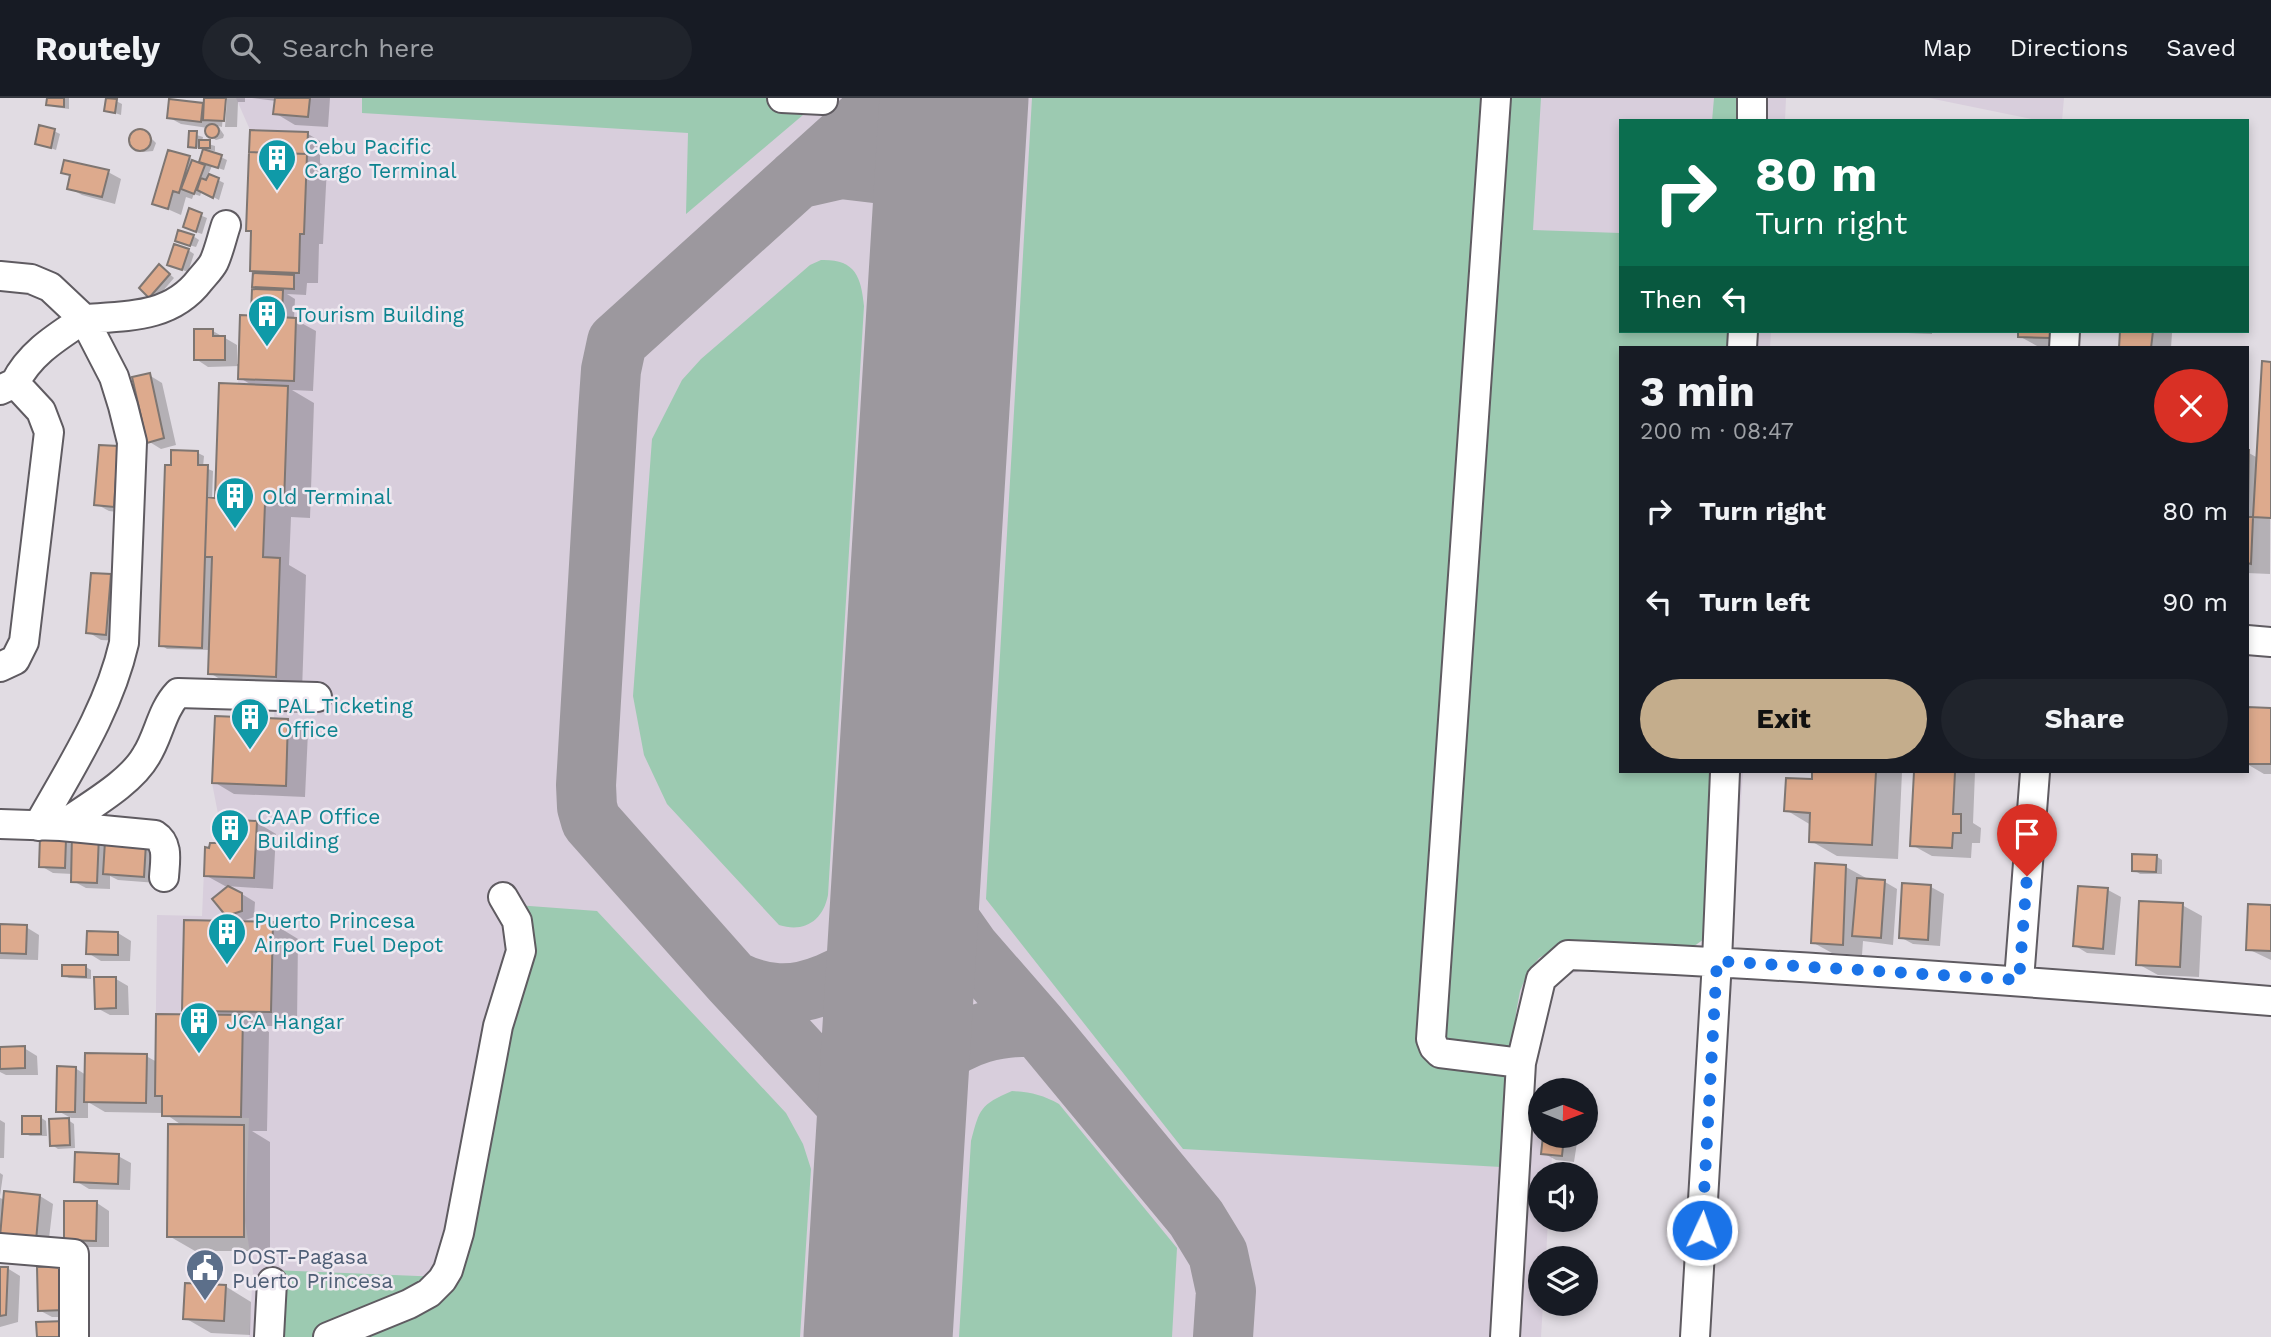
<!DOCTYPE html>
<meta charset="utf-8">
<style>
body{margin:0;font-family:"Work Sans",sans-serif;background:#20242c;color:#f1f3f6;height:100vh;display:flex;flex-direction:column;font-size:26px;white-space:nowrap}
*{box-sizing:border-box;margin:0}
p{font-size:23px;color:#9ea1a6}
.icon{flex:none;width:38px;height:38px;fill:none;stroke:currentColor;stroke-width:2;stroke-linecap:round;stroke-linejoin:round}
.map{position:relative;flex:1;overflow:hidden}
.panel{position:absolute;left:1619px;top:248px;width:630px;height:427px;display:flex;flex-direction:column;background:#171b24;border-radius:0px;box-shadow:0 4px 10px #0003}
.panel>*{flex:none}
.banner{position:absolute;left:1619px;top:21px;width:630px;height:214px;border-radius:0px;box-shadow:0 4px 10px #0003;background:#0b6e4f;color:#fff;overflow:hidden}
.needle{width:46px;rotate:91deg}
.buttons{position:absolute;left:1528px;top:980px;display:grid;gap:14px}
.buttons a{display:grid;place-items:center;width:70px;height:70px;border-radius:50%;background:#171b24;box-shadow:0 4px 10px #0003;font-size:35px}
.pin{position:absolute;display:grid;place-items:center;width:60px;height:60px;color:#fff;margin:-72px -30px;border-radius:50% 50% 50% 0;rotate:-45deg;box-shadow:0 0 7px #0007}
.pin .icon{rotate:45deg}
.me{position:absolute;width:77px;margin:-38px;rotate:3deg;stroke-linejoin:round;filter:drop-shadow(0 0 5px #0008)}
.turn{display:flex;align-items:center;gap:24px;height:147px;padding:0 21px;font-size:32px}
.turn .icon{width:91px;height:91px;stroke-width:2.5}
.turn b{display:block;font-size:49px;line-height:60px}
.then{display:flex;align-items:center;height:66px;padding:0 21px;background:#0003;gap:14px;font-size:26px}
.round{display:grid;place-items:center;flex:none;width:74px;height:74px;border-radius:37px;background:#20242c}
.head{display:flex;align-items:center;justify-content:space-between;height:119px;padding:0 21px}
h1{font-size:42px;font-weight:700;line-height:52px}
.cta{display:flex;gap:14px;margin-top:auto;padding:14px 21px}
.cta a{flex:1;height:80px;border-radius:42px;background:#c4ad8c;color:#111;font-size:28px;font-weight:700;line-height:80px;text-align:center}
.cta a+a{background:#20242c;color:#f1f3f6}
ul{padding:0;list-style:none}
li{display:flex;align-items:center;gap:21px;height:91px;padding:0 21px}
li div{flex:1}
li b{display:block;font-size:26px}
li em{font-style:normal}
header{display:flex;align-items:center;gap:42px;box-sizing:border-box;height:98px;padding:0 35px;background:#171b24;border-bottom:2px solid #363941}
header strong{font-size:33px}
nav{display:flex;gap:38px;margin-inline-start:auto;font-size:24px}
.search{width:490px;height:63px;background:#20242c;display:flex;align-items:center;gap:18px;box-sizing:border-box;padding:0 24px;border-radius:38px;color:#9ea1a6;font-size:26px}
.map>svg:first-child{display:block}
</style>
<header>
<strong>Routely</strong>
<div class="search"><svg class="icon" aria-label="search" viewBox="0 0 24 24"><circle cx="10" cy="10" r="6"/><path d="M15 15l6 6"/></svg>Search here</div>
<nav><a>Map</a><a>Directions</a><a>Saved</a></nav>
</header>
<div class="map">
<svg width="2271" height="1239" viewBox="0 0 2271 1239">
<rect width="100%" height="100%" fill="#e1dce3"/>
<!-- built -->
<path fill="#d8cedc" d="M236 0H1786L1785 23H1620V233H1771L1770 250H1620V674H1743L1733 824H1715L1714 834 1688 853 1687 875 1587 873 1573 875 1563 880 1545 897 1526 1018 1540 1019V1038H1553L1551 1076H1540V1122H1548L1546 1160H1540V1206H1543L1541 1239H249L253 1174 245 1123 249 1020 162 1018V998H155L157 817 202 818 205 749 209 750 210 745H218L219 721 212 685 215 618 274 620 276 579 208 576 212 459H205L207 399H215L219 285 238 286 240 217H251V134L246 133 250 32Z
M1929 0H2064L2062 23H2041Z"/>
<!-- green -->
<path fill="#9ccab1" d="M362 0H823L686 116 688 35 362 15Z
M1032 0H1541L1533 132 1620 135V233H1736L1735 250H1620V674H1720L1714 834 1687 853 1562 847 1539 860 1528 874 1520 893 1516 915 1501 1069 1183 1051 986 801Z
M1714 0H1744V23H1712Z
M821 162C855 161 861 178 864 208L828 797C823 823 804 835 779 827L667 706 644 657 633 598 652 341 682 282 701 261 810 167Z
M516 807 597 813 786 1015 803 1046 811 1071 800 1239H268L272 1172 442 1179Z
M1012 993C1030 994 1043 997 1059 1006L1177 1150 1172 1239H959L971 1043C980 1010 980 1007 1012 993Z"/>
<!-- shadow -->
<path fill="#0003" d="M49 0H69V11L54 9 48 6Z
M203 0H245V4H238L237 29H225L227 2H224L222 29 218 28 224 37 223 40 216 42 210 38 208 30 181 26 168 19 203 7 206 9V0Z
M252 0H330L328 29 295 27 275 15 276 3Z
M116 3 122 6 121 17 106 12Z
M54 33 60 36 56 52 37 45Z
M144 33 156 45 153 53 143 54 132 48 131 38 134 34Z
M190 35 203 39 202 44 215 48V53L206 52 227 62 224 72 212 68 208 77 224 85 219 102 202 93 200 98 194 96 192 101 186 99 181 117 154 105 169 54 190 60 200 66 204 52 189 48Z
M308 36 320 43V65L327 69 323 146H319L318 185H307L306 197 287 196 295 201 294 221 316 233 313 293 292 292 314 305 310 420 291 419 289 467 306 477 302 593 236 591 210 575V552L167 551 161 547 172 369 198 355 204 358 203 369 213 373 212 401H217L255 289 240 280V268L208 269 196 261 213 233 237 247V266H240L264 220 253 214 263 193 254 188 260 177 251 172 253 135 248 132Z
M63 74H108L121 81 115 106 82 97 69 90 71 79Z
M190 113 207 120 202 136 190 132Z
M193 138 199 142 196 149 182 145Z
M188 152 194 156 188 174 169 167Z
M165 172 174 180 156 201 150 198Z
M1860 233H1932V236Z
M2020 233H2071L2070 250 2039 249 2019 238Z
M2122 233H2187L2186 235H2172L2171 250H2121Z
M2271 266 2270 476 2247 475V354L2258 360Z
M149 277 162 285 176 347 161 351 148 343Z
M118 350 126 415 109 413 96 406Z
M110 478 123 485 119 543 101 542 88 534Z
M2247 611 2271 612V676H2264L2247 666Z
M288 623 308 634 305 699 234 696 214 684Z
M1814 674H1902L1898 761 1837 758 1811 743V727L1786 712 1813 683Z
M1916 674H1975L1973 725 1981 730 1980 745H1972L1971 760 1932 758 1912 747Z
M256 724 276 736 273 791 225 788 205 777 219 747Z
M74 738 146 747 159 755 157 785 118 782 110 778V791L86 790 73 783V776L53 775 41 768 66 743 74 747Z
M2156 758 2162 762V776H2140L2134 772Z
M1816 767 1846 769 1866 780V782L1885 784 1897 791 1893 847 1863 843 1862 857 1832 855 1812 844Z
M1904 787 1931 789 1944 796 1940 848 1913 846 1900 839Z
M2080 789 2108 792 2121 799 2115 857 2087 855 2074 847Z
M242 796 255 804 254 819 240 824 227 817Z
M2182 807 2202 818 2199 879 2158 877 2138 866Z
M2271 809V862L2248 851Z
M272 825 298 841 297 928H258L269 934 267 1033H252L270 1044V1153H195L169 1138 183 1028 164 1015 105 1014 88 1004V1020H71L58 1013 75 970 86 977 146 958 157 964 194 918 184 912Z
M0 828 26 829 39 837 38 862 0 861Z
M118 835 131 843 130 863H101L88 855Z
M86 869 91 872V881L69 880 64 877Z
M116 881 128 888 129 917H110L97 910Z
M24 950 37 958 38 977H6L0 974V951Z
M40 1019 46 1023 47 1038H30L24 1035Z
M0 1022 5 1025 4 1060H0Z
M68 1022 74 1026 75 1050 58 1051 52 1047Z
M1545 1038H1578L1574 1064 1556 1062 1543 1055Z
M118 1058 131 1065 130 1092 89 1091 76 1083Z
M0 1075 3 1077 0 1098Z
M40 1098 53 1106 48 1149 0 1145V1100L5 1102Z
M97 1105 109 1113V1149H78L66 1141Z
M0 1170H7L20 1178 18 1224 0 1229Z
M38 1171 77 1219H52L39 1212Z
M225 1188 251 1204 250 1237 211 1235 185 1220Z"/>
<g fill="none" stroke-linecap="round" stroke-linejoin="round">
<!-- taxiway -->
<path stroke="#9c989e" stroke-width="60" d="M887 0 617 244 611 272 608 315 586 687 587 709 591 723 732 882 890 1053
M797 81 841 71 883 76 948 110
M908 763 970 851 1038 929 1196 1120 1218 1156 1226 1193 1223 1239
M732 882C764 898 792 900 826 886 833 883 843 879 850 874 871 857 890 822 905 799
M890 1053C893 1034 896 1013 904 994 909 981 921 970 932 962 963 936 998 927 1038 929"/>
<!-- runway -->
<path stroke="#9c989e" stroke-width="149" d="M878 1239 954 0"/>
</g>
<!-- building -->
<path fill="#ddaa8d" stroke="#7e7672" stroke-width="2" d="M47 0H64V9L46 7Z
M106 0 117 1 115 15 104 13Z
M204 0H226L224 23 203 22Z
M275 0H310L308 19 273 16Z
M169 1 203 5 201 24 167 20Z
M205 33a7 7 0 1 1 14 0a7 7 0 1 1-14 0Z
M39 27 55 31 51 50 35 46Z
M129 42a11 11 0 1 1 22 0a11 11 0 1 1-22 0Z
M250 32 308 34 307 56 249 54Z
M189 33H197L196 50 188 49Z
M199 42H210V50H199Z
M203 51 222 57 218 70 199 64Z
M168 52 190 58 179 95 173 93 168 111 152 106Z
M249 54 307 56 304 136H300L299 175 250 173 251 133H246Z
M64 62 109 72 102 99 67 91 70 77 61 75Z
M192 62 205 67 194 96 181 91Z
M209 76 219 80 213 100 197 92 201 80 206 82Z
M189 110 202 115 196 134 183 129Z
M178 132 194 137 190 148 175 143Z
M174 146 189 151 182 172 167 167Z
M159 166 170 176 149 200 139 190Z
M253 175 294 177V191L252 189Z
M252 191 283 192 282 216 251 215Z
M240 217 296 220 294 283 238 281Z
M194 231H213V238H225V262H194Z
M2018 233H2051V240L2018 239Z
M2120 233H2153L2151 250H2119Z
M2262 263 2271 264V420L2253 419Z
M150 275 164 340 147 345 132 279Z
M219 285 288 288 284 405H265L263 459 280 460 276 579 208 576 212 459H205L207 399 215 400Z
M99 347 118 348 114 409 94 407Z
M171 352 198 353V367H208L202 550 159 548 165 367H171Z
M2247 352H2249L2248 410H2247Z
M2247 419H2253L2251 466 2247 465Z
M91 475 111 476 106 537 86 535Z
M2247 609 2271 610V666H2247Z
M215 618 288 621 286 688 212 685Z
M1812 674H1876L1872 747 1809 744 1810 715 1784 713 1786 680 1812 681Z
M1914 674H1955L1953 716H1961V735H1953L1952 750 1910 748Z
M219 721 257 723 254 780 204 778 205 749 209 750 210 745H218Z
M72 736 99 737 97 785 71 784Z
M40 739 66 741 65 770 39 769Z
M105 743 146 745 144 779 103 776Z
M2132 756 2157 757 2156 774 2132 773Z
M1815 765 1846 767 1843 847 1811 845Z
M1857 780 1885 782 1881 840 1852 838Z
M1902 785 1931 787 1928 842 1899 840Z
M228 788 242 795V813L226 818 212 801Z
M2078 788 2108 790 2103 851 2073 848Z
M2139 803 2183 805 2180 869 2136 867Z
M2248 806 2271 807V853L2246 852Z
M184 822 273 824 271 914 182 913Z
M0 826 27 827 26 856 0 855Z
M87 833 118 834V857L86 856Z
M62 867H86V879L62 878Z
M94 879H116V910L95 911Z
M156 916 243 917 241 1019 162 1018V998H155Z
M25 948V970L0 971V949Z
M85 955 147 956 146 1005 84 1004Z
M57 968 76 969 75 1014H56Z
M22 1018H41V1036H22Z
M69 1020 70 1047 50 1048 49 1021Z
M168 1026 244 1027V1139H167Z
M1543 1038H1564L1562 1058 1541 1056Z
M75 1054 119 1056 118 1086 74 1084Z
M4 1093 40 1097 36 1143 0 1139Z
M64 1103H97L96 1143 64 1142Z
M64 1168 65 1212 38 1213 37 1169Z
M0 1169H8L6 1217 0 1218Z
M185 1185 226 1187 224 1223 183 1221Z
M66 1223V1239H37L36 1224Z"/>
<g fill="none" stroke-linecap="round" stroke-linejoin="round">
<defs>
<path id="minor" d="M782 0 823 2
M1496 0 1431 941 1434 949 1440 955 1521 965
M1752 23V0
M0 178 31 181 50 189 84 221 114 279 123 308 132 344 124 545C109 611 71 669 38 728
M84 221C128 218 171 220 200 182 205 176 211 170 214 164 219 153 222 139 226 127
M1742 250 1743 233
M2064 250 2065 233
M0 292 15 285C30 255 57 239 84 221
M2247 542 2271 544
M0 569 15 562 24 544 49 334 41 313 15 285
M0 726 61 728 155 737C169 746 165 763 164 779
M61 728C87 709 130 686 146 658 159 638 161 613 178 595L317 599
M2019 882 2035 674
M0 1150 74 1156V1239
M269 1239 272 1184
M328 1239 409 1206 429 1195 442 1182 448 1172 459 1135 498 928 521 853 517 823 503 799
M1505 1239 1521 965 1541 881 1568 857C1803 867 2037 884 2271 903
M1695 1239 1717 863 1725 674"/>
</defs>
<!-- minor casing -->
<use href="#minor" stroke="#5f5b61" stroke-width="32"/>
<!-- minor -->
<use href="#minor" stroke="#fff" stroke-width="28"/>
</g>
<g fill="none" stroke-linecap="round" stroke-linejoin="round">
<!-- route -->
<path stroke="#1a73e8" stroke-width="12" stroke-dasharray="0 21.6" d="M1702 1132 1717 863 2019 882 2027 778"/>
</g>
<!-- icons -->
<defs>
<symbol id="building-pin" viewBox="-11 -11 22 30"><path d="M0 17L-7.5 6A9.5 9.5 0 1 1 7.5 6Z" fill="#0f9aa8" stroke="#efe9f1"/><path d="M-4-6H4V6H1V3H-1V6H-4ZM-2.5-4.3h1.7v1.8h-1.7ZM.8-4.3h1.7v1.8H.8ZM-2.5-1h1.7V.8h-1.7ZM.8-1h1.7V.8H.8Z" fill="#fff"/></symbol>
<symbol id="civic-pin" viewBox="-11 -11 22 30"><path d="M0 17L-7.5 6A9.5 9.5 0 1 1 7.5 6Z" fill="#5c6f8a" stroke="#efe9f1"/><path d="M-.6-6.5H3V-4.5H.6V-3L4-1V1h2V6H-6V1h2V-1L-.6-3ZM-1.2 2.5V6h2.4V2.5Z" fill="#fff"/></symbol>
</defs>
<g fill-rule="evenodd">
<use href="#building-pin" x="255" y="38" width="44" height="60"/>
<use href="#building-pin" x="245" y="194" width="44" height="60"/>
<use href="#building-pin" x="213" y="376" width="44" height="60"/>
<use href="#building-pin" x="228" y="597" width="44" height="60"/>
<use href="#building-pin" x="208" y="708" width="44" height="60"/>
<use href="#building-pin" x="205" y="812" width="44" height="60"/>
<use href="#building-pin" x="177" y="901" width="44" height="60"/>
<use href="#civic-pin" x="183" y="1148" width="44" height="60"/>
</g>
<g text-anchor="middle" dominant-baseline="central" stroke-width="5" stroke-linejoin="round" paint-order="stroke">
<!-- culture labels -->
<g font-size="21" fill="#0d838f" stroke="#efe9f1" text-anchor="start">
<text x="304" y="48">Cebu Pacific<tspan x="304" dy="24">Cargo Terminal</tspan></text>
<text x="294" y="216">Tourism Building</text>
<text x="262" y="398">Old Terminal</text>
<text x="277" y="607">PAL Ticketing<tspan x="277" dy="24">Office</tspan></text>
<text x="257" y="718">CAAP Office<tspan x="257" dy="24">Building</tspan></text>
<text x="254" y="822">Puerto Princesa<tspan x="254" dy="24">Airport Fuel Depot</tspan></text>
<text x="226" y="923">JCA Hangar</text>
</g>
<!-- service labels -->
<g font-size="21" fill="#4e5e75" stroke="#efe9f1" text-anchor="start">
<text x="232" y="1158">DOST-Pagasa<tspan x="232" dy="24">Puerto Princesa</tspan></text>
</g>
</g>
</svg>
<div class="buttons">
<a><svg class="needle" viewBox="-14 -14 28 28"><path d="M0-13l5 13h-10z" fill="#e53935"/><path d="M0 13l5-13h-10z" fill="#9ea1a6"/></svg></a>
<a><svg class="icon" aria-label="sound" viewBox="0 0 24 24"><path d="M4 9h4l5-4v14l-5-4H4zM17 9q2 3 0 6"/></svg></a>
<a><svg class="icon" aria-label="layers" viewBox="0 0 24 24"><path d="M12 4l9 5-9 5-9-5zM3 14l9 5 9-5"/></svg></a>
</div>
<div class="pin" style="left:2027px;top:778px;background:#d93025"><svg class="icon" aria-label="arrive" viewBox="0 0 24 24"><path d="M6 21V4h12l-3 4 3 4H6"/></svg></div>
<svg class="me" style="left:1702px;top:1132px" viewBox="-20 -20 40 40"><circle r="17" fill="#1a73e8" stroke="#fff" stroke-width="3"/><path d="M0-11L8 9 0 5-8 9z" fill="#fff"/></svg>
<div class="banner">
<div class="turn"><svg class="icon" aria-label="right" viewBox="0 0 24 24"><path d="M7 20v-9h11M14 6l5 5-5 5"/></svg><div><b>80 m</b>Turn right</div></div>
<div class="then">Then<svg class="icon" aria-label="left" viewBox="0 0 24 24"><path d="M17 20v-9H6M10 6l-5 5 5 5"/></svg></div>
</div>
<section class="panel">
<div class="head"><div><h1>3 min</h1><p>200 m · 08:47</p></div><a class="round" style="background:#d93025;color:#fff"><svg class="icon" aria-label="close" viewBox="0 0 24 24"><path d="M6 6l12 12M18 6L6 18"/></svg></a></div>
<ul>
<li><svg class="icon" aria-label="right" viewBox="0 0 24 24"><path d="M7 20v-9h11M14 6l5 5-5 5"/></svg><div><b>Turn right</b></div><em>80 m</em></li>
<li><svg class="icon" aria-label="left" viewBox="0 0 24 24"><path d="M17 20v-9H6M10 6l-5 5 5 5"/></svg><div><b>Turn left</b></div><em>90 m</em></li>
</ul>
<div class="cta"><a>Exit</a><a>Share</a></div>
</section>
</div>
